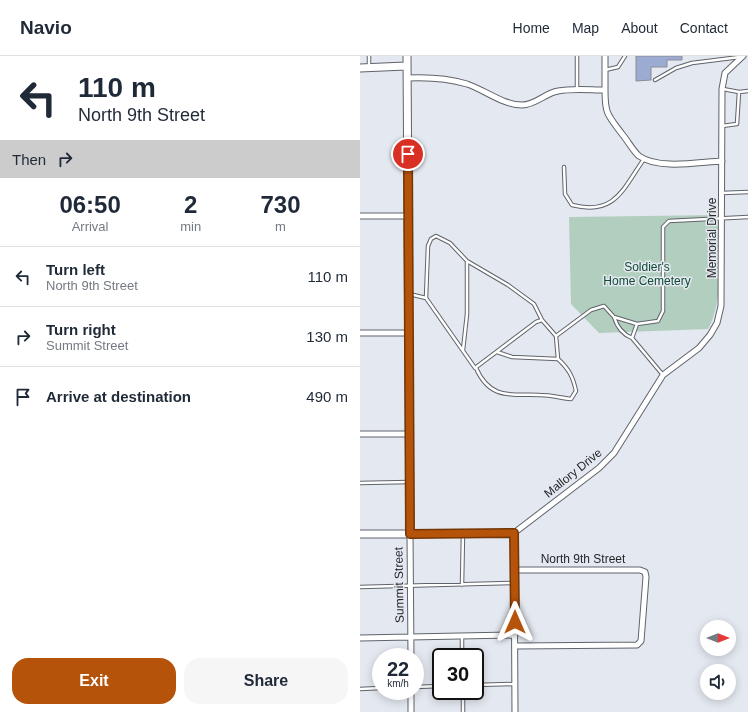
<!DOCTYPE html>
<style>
body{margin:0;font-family:Helvetica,sans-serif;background:#f6f6f7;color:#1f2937;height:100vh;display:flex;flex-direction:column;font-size:15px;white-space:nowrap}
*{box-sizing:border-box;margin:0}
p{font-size:13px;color:#747a83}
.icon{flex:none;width:22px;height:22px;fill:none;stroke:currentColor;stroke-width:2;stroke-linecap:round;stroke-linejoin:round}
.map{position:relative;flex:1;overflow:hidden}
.sheet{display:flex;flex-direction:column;background:#fff;width:360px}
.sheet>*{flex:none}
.banner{background:#fff;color:#1f2937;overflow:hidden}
.needle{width:26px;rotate:90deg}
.tools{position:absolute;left:340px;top:564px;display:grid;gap:8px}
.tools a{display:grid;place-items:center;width:36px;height:36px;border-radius:50%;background:#fff;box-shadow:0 2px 10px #0003;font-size:20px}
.speed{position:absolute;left:12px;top:592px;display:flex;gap:8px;font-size:20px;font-weight:700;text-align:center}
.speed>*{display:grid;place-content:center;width:52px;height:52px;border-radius:50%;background:#fff;box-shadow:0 2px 10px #0003;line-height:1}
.speed small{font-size:10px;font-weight:400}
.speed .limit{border:2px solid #111;border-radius:6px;background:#fff;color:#111}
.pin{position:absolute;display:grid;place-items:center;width:34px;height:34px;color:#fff;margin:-17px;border:2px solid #fff;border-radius:50%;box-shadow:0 1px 4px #0007}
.me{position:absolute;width:44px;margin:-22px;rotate:0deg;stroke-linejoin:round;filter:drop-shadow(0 0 3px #0008)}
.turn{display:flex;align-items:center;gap:14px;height:84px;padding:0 12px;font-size:18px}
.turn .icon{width:52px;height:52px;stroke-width:2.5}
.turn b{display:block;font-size:28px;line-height:34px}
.then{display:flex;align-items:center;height:38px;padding:0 12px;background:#0003;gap:8px;font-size:15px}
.eta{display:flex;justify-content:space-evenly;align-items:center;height:68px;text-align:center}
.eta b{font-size:24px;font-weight:700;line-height:28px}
.button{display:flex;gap:8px;margin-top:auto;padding:8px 12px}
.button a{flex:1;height:46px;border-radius:16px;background:#b45309;color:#fff;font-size:16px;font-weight:700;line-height:46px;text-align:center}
.button a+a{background:#f6f6f7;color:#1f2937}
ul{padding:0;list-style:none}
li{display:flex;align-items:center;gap:12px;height:60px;padding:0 12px;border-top:1px solid #e0e1e3}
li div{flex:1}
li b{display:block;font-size:15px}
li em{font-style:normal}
header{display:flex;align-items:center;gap:24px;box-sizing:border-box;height:56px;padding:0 20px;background:#fff;border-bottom:1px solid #e0e1e3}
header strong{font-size:19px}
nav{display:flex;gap:22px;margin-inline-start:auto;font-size:14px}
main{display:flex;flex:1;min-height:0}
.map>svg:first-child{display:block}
</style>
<header>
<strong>Navio</strong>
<nav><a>Home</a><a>Map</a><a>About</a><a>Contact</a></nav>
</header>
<main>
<section class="sheet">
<div class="banner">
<div class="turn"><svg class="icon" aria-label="left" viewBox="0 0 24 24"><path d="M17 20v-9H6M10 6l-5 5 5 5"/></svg><div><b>110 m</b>North 9th Street</div></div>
<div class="then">Then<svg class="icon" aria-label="right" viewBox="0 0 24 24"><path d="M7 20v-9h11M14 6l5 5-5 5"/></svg></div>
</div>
<div class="eta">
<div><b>06:50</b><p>Arrival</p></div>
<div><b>2</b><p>min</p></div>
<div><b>730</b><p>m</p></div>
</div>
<ul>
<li><svg class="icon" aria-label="left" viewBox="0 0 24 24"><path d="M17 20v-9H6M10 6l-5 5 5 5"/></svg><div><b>Turn left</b><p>North 9th Street</p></div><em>110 m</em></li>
<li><svg class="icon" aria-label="right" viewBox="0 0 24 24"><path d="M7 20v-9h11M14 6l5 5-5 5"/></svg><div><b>Turn right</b><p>Summit Street</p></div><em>130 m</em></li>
<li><svg class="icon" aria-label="arrive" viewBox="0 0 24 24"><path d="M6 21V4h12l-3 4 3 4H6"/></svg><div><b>Arrive at destination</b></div><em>490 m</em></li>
</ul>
<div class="button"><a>Exit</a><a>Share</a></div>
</section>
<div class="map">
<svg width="388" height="656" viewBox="0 0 388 656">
<rect width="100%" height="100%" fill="#e4e8f0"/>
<!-- green -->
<path fill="#b2cebf" d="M360 159C359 191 364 247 348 273L239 277 211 248 209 161Z"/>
<!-- building -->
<path fill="#9cabd2" stroke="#8a8d95" d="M276 0H322V4H307V11H291V24L276 25Z"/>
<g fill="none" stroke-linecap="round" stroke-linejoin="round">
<defs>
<path id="lane" d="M217 0V33
M9 11V0
M245 14 258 11 265 0
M295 24 316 12 332 7 380 1
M363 33 379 36
M362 70 377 68 379 36 388 35
M204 111 205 138 212 149C255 160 263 133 284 103
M362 137 388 136
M49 238 66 242 68 190 71 183 76 180 90 187 107 205 148 229 174 248 182 264 196 280 231 254 244 250 254 261 277 268
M66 242 115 312 176 266 182 264
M254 261C257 271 262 278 272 282
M103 294 107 258V205
M137 296 152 301 198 303 196 280
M116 312C130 344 151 338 180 339 191 339 201 342 211 343L216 335C213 321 209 313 198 303
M303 319 272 282 277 268 298 265 303 255V171L309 165 388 161
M0 427 49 426
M102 529 103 477
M0 531 153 527
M102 581V601
M115 629 154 628
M55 631 81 630
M0 633 21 632
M103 635V656"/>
<path id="street" d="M47 22C67 21 87 22 107 28 125 34 143 49 162 49 176 49 185 37 198 35 213 32 230 34 245 34 245 59 248 59 262 78 268 85 273 95 279 100 299 114 339 106 362 105
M245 34V0
M0 160H48
M0 277H48
M0 378H49
M154 477 239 412 254 397 303 319 339 292 350 279 357 267 361 250 362 33 365 17 383 0
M154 477 155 656
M155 514H280L285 516 286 521 281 585 277 589 155 590
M0 582 155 579
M51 601 50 478 154 477
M51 635V656"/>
<path id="secondary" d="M0 12 46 10
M0 478H50L47 0"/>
</defs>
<!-- lane casing -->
<use href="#lane" stroke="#60636a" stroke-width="4.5"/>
<!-- street casing -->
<use href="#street" stroke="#60636a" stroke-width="7"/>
<!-- secondary casing -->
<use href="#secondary" stroke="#60636a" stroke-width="9"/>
<!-- lane -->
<use href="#lane" stroke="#fff" stroke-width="2.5"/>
<!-- street -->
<use href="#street" stroke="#fff" stroke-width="5"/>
<!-- secondary -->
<use href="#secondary" stroke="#fff" stroke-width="7"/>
</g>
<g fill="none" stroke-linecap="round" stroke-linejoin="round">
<defs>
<path id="route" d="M48 98 50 478 154 477 155 566"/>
</defs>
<!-- route casing -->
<use href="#route" stroke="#753606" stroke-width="10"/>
<!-- route -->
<use href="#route" stroke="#b45309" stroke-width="7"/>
</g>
<g text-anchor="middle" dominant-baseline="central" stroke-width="3" stroke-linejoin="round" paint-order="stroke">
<!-- street labels -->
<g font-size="12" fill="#252629" stroke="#e4e8f0">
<text transform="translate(352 182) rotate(-90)">Memorial Drive</text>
<text transform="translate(213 417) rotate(-39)">Mallory Drive</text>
<text x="223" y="503">North 9th Street</text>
<text transform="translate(39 529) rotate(-91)">Summit Street</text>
</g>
<!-- park labels -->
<g font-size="12" fill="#0f4b34" stroke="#e4e8f0">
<text x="287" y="211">Soldier's<tspan x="287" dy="14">Home Cemetery</tspan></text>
</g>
</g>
</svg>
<div class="tools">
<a><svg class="needle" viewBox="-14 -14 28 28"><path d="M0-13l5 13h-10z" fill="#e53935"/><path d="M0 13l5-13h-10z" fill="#747a83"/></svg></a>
<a><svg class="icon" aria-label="sound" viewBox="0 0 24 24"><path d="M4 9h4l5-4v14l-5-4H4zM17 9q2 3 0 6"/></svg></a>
</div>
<div class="speed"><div>22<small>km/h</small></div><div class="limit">30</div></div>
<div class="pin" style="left:48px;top:98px;background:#d93025"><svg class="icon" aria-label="arrive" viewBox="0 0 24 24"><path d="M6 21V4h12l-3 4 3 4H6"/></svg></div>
<svg class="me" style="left:155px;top:566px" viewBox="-20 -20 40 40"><path d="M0-17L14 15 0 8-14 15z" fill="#b45309" stroke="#fff" stroke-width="4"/></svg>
</div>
</main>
